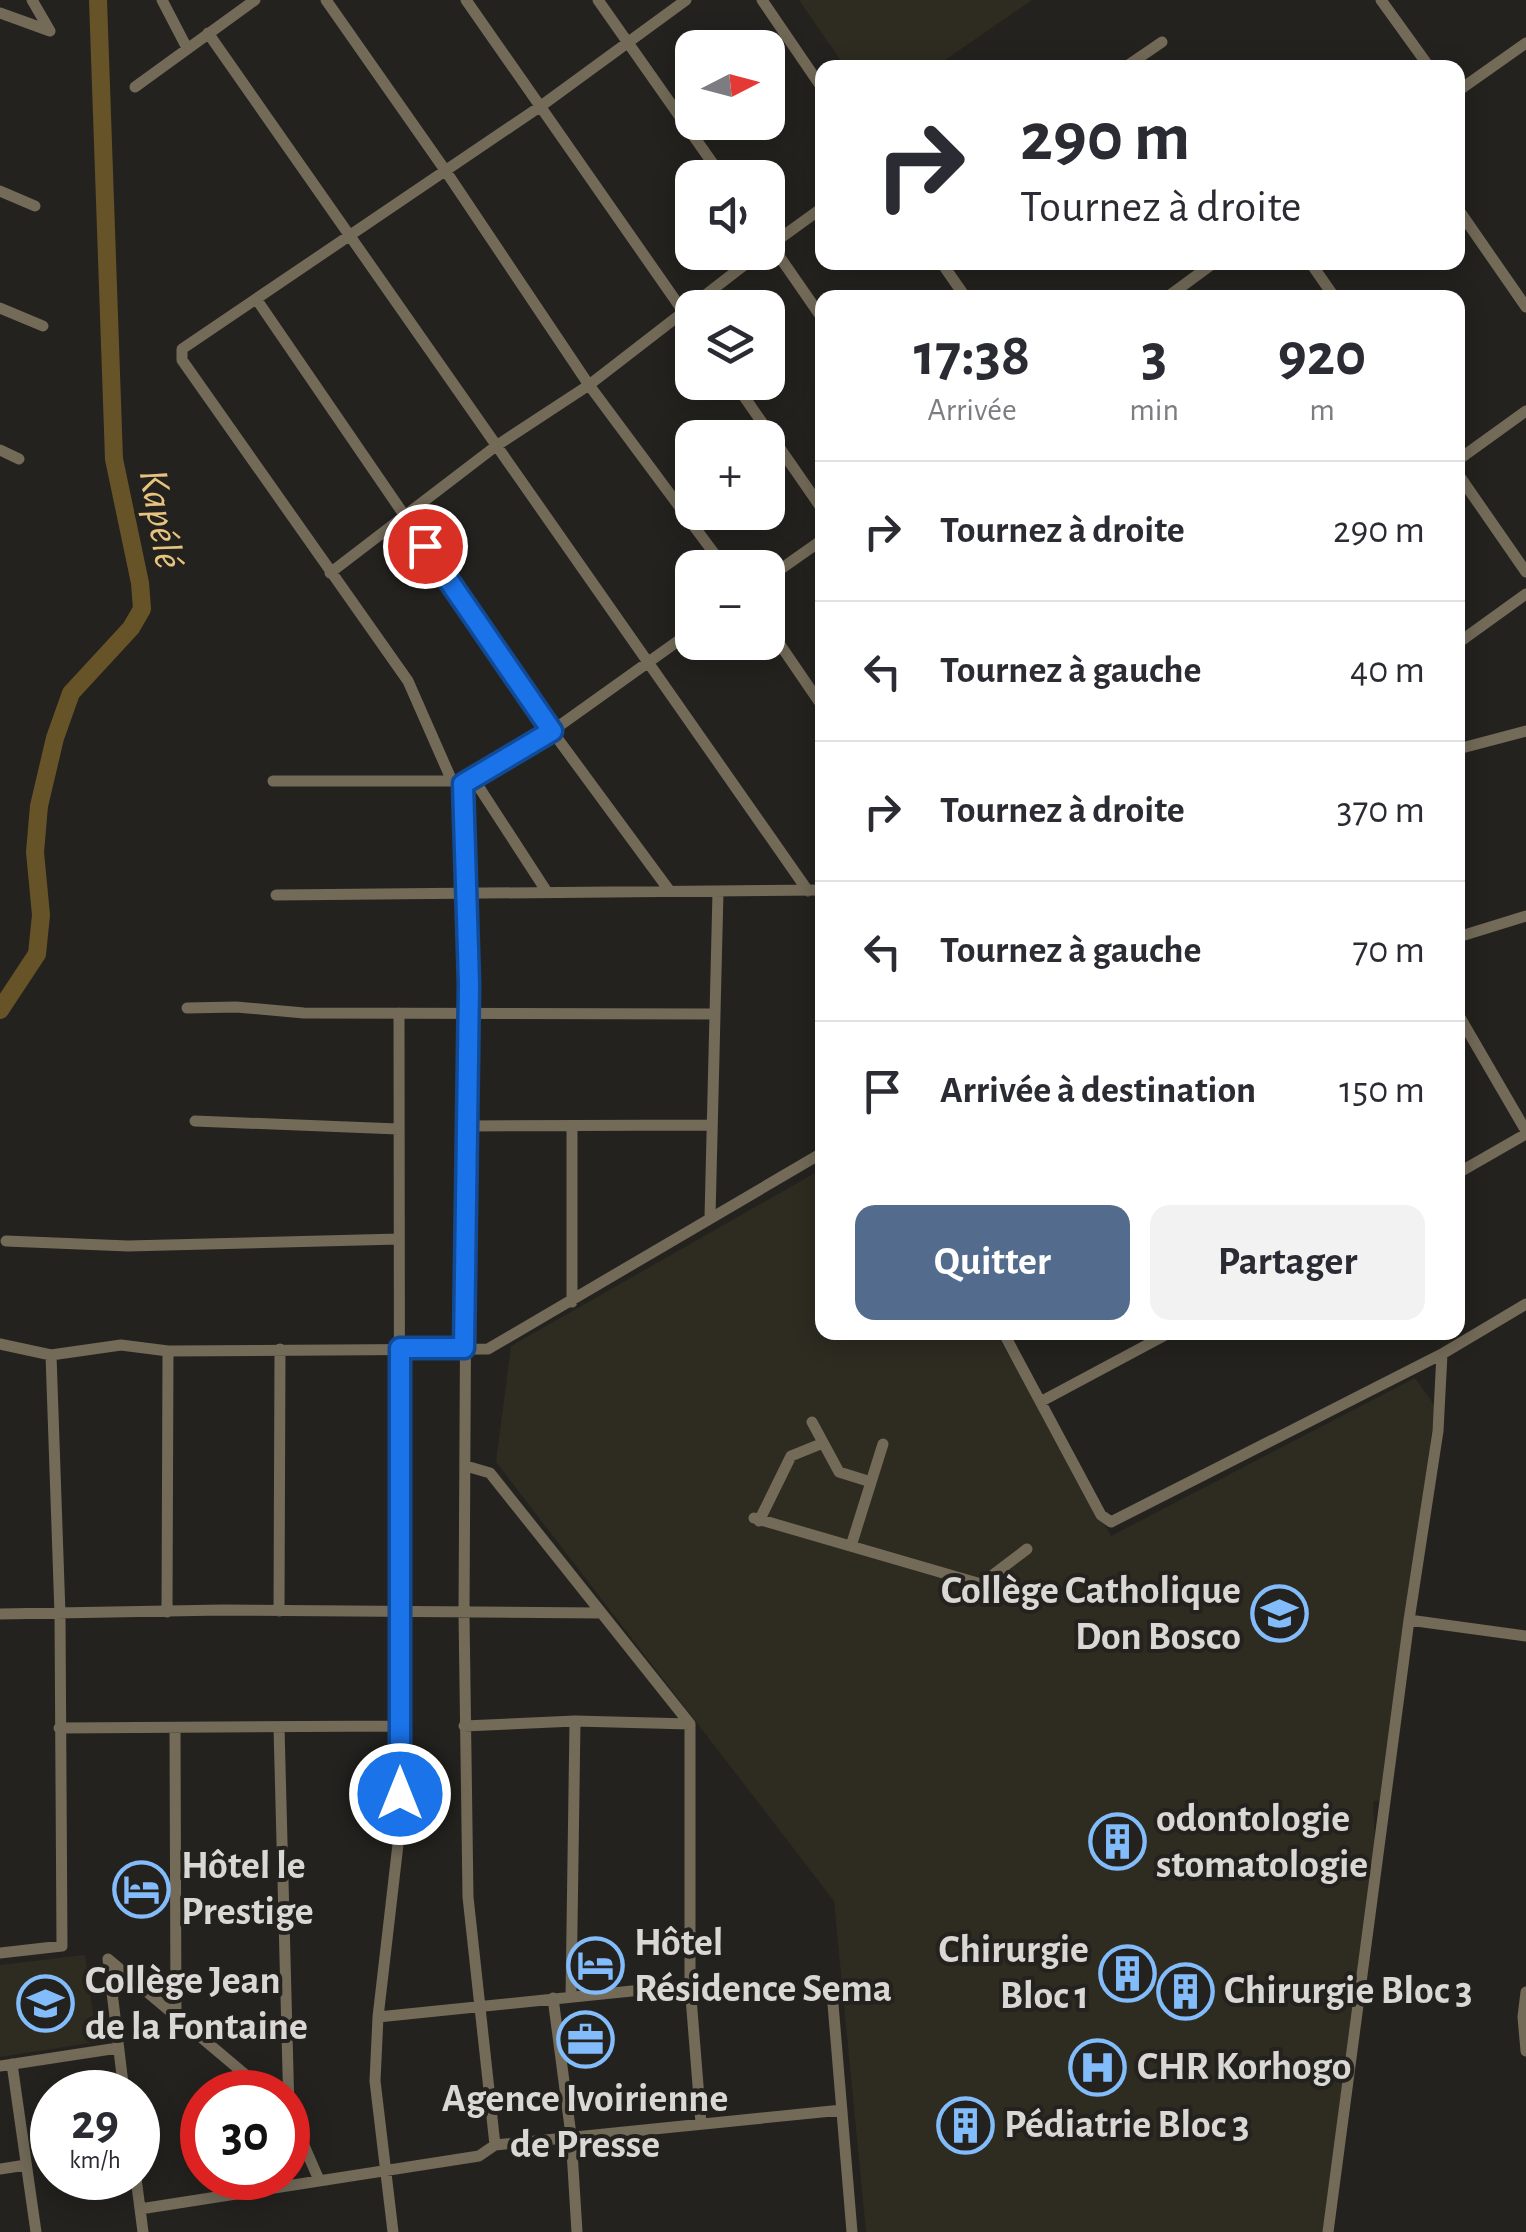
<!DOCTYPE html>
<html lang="fr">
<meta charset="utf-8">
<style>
body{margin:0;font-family:"Alegreya Sans",sans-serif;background:#f2f2f3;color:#2b2b33;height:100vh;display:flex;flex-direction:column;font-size:38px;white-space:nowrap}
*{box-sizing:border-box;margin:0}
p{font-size:32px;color:#7c7c81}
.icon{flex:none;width:55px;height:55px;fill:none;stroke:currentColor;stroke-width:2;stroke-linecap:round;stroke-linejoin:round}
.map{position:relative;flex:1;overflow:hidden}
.drawer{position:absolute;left:815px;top:290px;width:650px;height:1050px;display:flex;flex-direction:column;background:#fff;border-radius:20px;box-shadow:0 5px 25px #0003}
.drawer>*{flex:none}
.banner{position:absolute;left:815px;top:60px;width:650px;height:210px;border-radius:20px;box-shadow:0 5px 25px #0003;background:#fff;color:#2b2b33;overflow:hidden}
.needle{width:65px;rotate:84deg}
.buttons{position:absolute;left:675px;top:30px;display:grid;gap:20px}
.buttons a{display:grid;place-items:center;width:110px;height:110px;border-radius:20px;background:#fff;box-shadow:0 5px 25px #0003;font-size:50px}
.speed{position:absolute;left:30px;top:2070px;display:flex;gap:20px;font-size:50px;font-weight:700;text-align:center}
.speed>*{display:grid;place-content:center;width:130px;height:130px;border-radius:50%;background:#fff;box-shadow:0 5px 25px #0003;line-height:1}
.speed small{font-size:25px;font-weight:400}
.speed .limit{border:15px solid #d22;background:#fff;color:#111}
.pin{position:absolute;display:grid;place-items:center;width:85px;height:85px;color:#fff;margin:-42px;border:5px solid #fff;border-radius:50%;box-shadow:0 2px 10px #0007}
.me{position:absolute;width:110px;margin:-55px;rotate:0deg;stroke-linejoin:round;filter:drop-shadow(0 0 8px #0008)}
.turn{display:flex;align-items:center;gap:35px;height:210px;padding:0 40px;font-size:45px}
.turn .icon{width:130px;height:130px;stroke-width:2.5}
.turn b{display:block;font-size:70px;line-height:85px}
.eta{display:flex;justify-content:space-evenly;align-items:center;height:170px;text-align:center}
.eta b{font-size:60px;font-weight:700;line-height:70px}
.cta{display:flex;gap:20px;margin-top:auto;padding:20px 40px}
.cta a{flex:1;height:115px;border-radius:20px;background:#536c8d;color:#fff;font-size:40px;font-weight:700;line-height:115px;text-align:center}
.cta a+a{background:#f2f2f3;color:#2b2b33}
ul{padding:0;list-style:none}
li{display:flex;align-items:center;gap:30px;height:140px;padding:0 40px;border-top:2px solid #e1e1e2}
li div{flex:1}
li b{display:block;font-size:38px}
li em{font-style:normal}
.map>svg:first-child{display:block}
</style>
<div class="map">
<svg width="1526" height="2232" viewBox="0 0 1526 2232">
<rect width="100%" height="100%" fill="#24221e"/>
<!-- built -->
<path fill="#2e2b21" d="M799 0H1032L935 67 846 68Z
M822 1169V1332L996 1333 1111 1536 1415 1378 1435 1406 1383 1799 1373 1802 1375 1849 1323 2232H866L834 1901 496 1462 511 1346Z
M85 1955 97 2042 0 2057V1965Z"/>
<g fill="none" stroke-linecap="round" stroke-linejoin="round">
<!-- river -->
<path stroke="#675328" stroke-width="18" d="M0 1010 37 954 41 915 35 852 39 806 55 738 71 693 131 628 142 609 140 583 114 459 98 0"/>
<!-- minor -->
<path stroke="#736a58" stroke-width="11" d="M32 0 50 31
M162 0 187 48
M326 0 445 170 589 385 725 568
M466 0 692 324
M598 0 723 178
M762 0 822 88
M1381 0 1430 68
M0 13 50 31
M208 33 808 891
M1124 68 1162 42
M135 87 255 0
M1458 91 1526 43
M0 191 35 206
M1458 209 1526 307
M768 240 822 318
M768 247 822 208
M941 262 966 298
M1310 262 1335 298
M1166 298 1215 262
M257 300 552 731 669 890
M0 308 43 326
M734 382 822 509
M0 450 19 459
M1458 460 1526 411
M1458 474 1526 572
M330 573 496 446 589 385 761 252
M768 578 822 540
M768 627 822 706
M1458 643 1526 594
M1458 749 1526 731
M473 778 547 892
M273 781H452L463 784 552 731 692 631
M452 781 408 681 182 360V349L541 106 686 0
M463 784 468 892 464 1614 468 1897 495 2145
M276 895 822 890
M1458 937 1526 916
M187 1008 236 1007 304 1013 713 1014
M1458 1014 1526 1131
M195 1121 398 1129
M467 1126 712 1125
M1458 1173 1526 1134
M710 1217 718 892
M6 1241 128 1246 399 1239
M572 1302V1128
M1003 1332 1101 1515 1111 1522 1442 1354
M0 1344 51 1355 121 1345 168 1351 488 1349 822 1153
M1042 1401 1171 1332
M812 1422 839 1472 871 1482
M466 1466 490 1473 690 1724V1985L701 2123
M754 1518 981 1584 1027 1549
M759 1521 791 1456 823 1443
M851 1546 883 1444
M279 1611 280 1349
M167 1612 168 1351
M0 1614 223 1610 601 1613
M1409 1620 1526 1636
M464 1726 575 1721 690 1724
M279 1727 289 2111 319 2180
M59 1728 400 1726
M175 1728 176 2018
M0 1953 62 1946 60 1614 51 1355
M108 1959 266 2092
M108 1959 124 2092
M832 1992 852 2232
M1526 1992 1523 2017 1526 2051
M571 1997 575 1721
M553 1998 571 2135 577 2232
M378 2017 690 1985
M12 2064 36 2232
M0 2066 118 2048
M0 2169 26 2165
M136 2178 143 2232
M140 2209 479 2156 495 2145 842 2110
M393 2232 375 2081 378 2017 400 1827 399 1013
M1328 2232 1409 1620 1438 1431 1442 1354 1526 1304"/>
</g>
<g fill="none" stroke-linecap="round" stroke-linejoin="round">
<defs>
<path id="route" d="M400 1794V1348H464L469 984 463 784 552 731 425 546"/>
</defs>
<!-- route casing -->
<use href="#route" stroke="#114b97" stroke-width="25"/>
<!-- route -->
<use href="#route" stroke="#1a73e8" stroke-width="18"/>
</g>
<!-- icons -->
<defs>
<symbol id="school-ring" viewBox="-11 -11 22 22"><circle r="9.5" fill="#24221e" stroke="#83bcfb" stroke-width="1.5"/><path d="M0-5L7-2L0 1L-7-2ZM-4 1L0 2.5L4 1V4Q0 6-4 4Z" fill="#83bcfb"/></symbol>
<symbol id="building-ring" viewBox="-11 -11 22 22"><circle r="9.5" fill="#24221e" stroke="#83bcfb" stroke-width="1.5"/><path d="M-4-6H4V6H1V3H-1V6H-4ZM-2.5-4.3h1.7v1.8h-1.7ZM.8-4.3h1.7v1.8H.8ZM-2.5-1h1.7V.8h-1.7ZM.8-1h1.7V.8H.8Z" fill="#83bcfb"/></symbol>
<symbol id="hotel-ring" viewBox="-11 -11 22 22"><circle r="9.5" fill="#24221e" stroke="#83bcfb" stroke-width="1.5"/><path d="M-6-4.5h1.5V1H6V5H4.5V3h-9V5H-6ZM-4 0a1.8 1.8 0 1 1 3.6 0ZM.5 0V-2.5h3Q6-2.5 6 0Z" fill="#83bcfb"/></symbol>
<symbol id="office-ring" viewBox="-11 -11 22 22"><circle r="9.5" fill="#24221e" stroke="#83bcfb" stroke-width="1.5"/><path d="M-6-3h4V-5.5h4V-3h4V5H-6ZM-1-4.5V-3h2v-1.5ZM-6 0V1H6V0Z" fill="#83bcfb"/></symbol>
<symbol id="hospital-ring" viewBox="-11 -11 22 22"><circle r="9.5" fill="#24221e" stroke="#83bcfb" stroke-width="1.5"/><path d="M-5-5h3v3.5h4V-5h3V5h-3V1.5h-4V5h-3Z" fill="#83bcfb"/></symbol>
</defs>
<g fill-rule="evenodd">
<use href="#school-ring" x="1248" y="1582" width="63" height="63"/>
<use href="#building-ring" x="1086" y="1810" width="63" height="63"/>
<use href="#hotel-ring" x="110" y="1858" width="63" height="63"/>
<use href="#hotel-ring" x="564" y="1934" width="63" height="63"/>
<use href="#building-ring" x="1096" y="1942" width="63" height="63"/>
<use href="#building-ring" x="1154" y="1960" width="63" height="63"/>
<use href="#school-ring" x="14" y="1972" width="63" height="63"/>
<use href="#office-ring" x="554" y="2008" width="63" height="63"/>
<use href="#hospital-ring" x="1066" y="2036" width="63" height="63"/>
<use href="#building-ring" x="934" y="2094" width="63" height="63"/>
</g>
<g text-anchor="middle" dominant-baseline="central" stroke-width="8" stroke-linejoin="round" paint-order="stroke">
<!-- poi labels -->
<g font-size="40" font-weight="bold" fill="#d9d8d5" stroke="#24221e" text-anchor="start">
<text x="1241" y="1591" text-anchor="end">Collège Catholique<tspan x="1241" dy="46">Don Bosco</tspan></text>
<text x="1156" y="1819">odontologie<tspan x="1156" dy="46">stomatologie</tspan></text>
<text x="181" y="1866">Hôtel le<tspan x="181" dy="46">Prestige</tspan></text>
<text x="634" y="1943">Hôtel<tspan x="634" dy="46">Résidence Sema</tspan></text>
<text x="1089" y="1950" text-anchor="end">Chirurgie<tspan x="1089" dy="46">Bloc 1</tspan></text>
<text x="85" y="1981">Collège Jean<tspan x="85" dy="46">de la Fontaine</tspan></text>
<text x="1224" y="1991">Chirurgie Bloc 3</text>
<text x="1137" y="2067">CHR Korhogo</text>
<text x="585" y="2099" text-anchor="middle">Agence Ivoirienne<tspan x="585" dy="46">de Presse</tspan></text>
<text x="1004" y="2125">Pédiatrie Bloc 3</text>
</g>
<!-- water labels -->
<g font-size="42" font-style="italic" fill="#e6c47f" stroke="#24221e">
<text transform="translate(161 519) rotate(80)">Kapélé</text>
</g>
</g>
</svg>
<div class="buttons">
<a><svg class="needle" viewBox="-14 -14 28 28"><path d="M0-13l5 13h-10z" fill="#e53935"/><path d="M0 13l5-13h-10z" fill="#7c7c81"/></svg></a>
<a><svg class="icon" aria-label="sound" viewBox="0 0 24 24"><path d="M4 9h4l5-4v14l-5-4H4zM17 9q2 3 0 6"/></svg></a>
<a><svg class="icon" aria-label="layers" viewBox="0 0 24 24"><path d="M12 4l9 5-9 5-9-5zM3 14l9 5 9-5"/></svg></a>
<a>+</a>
<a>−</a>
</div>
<div class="speed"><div>29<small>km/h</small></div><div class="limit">30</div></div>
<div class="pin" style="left:425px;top:546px;background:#d93025"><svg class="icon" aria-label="arrive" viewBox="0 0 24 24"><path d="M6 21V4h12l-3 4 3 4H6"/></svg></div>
<svg class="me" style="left:400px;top:1794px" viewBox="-20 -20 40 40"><circle r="17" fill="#1a73e8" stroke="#fff" stroke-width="3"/><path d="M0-11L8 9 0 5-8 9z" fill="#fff"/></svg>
<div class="banner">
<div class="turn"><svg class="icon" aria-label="right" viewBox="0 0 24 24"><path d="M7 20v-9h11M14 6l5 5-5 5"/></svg><div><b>290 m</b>Tournez à droite</div></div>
</div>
<section class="drawer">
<div class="eta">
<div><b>17:38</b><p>Arrivée</p></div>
<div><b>3</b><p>min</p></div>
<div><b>920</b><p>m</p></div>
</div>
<ul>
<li><svg class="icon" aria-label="right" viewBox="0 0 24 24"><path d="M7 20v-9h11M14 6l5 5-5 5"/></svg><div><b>Tournez à droite</b></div><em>290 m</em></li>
<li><svg class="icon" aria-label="left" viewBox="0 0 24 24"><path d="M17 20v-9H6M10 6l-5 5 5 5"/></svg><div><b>Tournez à gauche</b></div><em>40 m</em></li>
<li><svg class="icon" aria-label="right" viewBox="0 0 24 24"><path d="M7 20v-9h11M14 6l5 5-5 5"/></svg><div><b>Tournez à droite</b></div><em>370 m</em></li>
<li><svg class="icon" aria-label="left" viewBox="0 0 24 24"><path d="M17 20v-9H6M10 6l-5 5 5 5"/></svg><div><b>Tournez à gauche</b></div><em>70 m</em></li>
<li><svg class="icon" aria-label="arrive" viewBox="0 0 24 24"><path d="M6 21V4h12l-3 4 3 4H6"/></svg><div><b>Arrivée à destination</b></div><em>150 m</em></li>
</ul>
<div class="cta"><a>Quitter</a><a>Partager</a></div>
</section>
</div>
